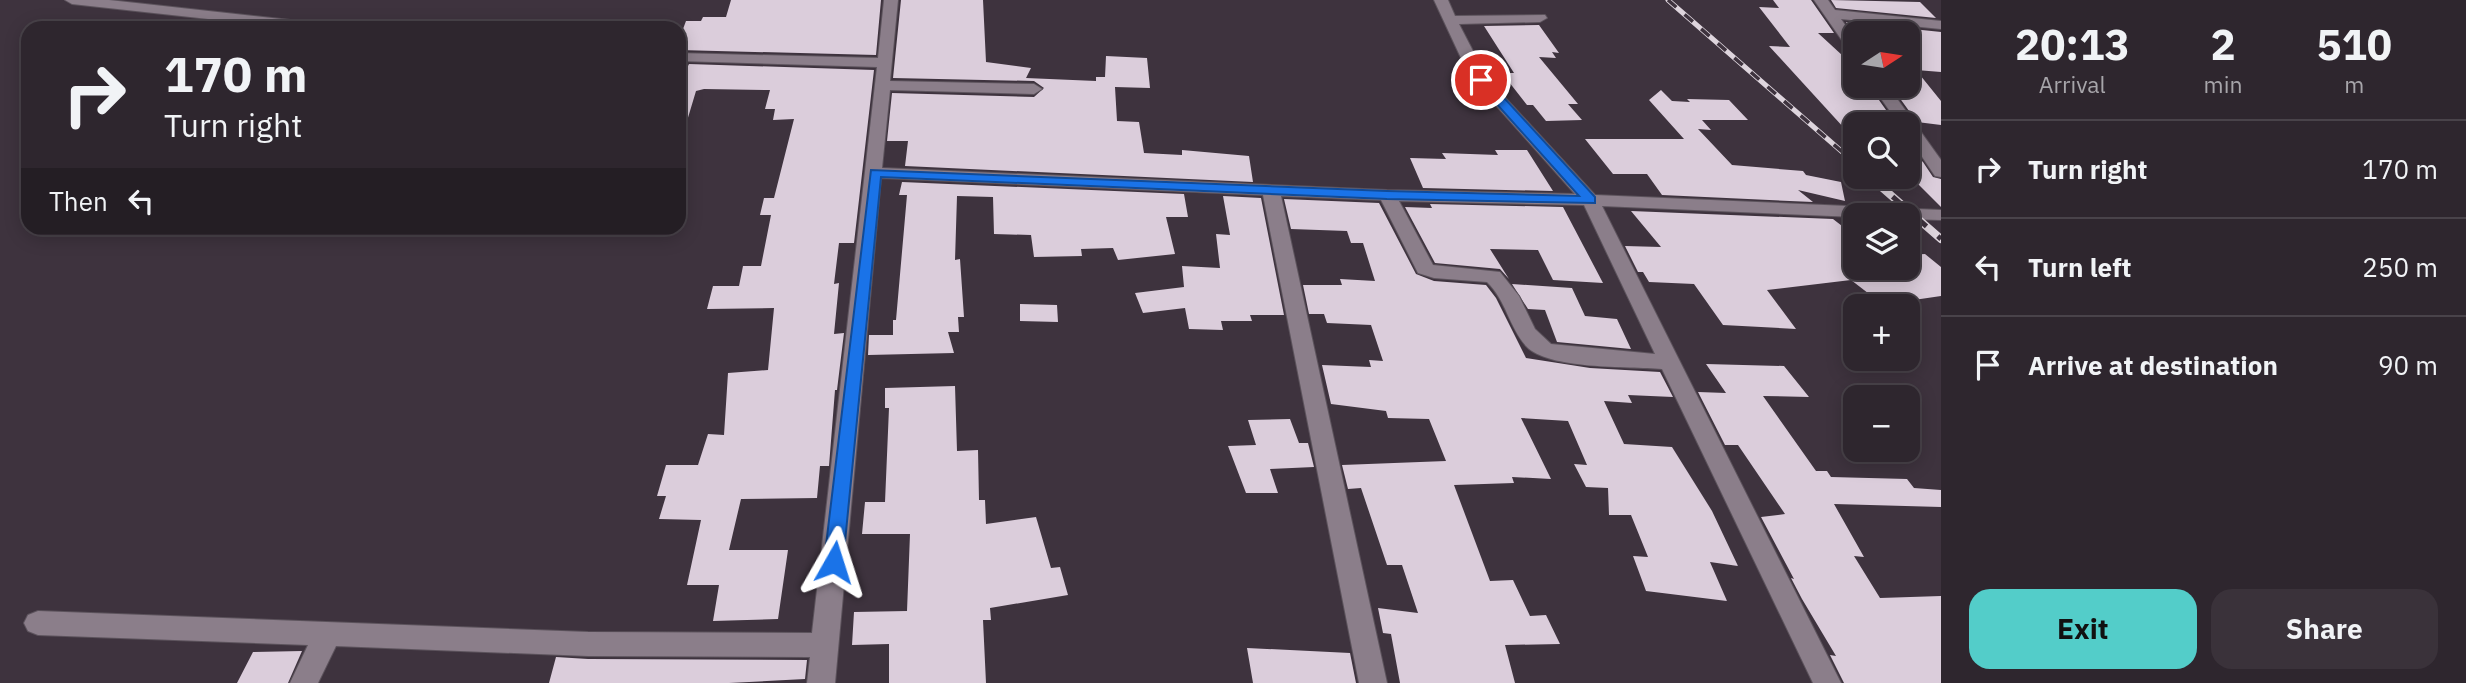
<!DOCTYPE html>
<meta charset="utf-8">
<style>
body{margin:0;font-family:"IBM Plex Sans",sans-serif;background:#3a323a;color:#f1f3f6;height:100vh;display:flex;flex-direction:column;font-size:26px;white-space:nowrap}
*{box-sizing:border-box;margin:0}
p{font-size:23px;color:#a7a5aa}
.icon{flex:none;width:38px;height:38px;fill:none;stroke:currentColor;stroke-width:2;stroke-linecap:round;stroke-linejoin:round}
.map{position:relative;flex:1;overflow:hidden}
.sheet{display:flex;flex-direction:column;background:#2e262e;width:525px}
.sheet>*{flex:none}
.top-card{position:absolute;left:21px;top:21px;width:665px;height:214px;border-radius:21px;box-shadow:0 4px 18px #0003,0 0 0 2px #49434a;background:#2e262e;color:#f1f3f6;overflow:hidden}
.needle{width:46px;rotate:78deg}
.tools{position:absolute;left:1843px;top:21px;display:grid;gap:14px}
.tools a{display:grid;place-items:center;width:77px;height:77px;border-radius:14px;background:#2e262e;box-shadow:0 4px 18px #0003,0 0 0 2px #49434a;font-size:35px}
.pin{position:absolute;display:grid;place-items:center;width:60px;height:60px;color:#fff;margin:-30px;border:4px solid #fff;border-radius:50%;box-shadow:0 2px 7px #0007}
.me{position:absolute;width:77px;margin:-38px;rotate:6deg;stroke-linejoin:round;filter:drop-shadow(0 0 5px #0008)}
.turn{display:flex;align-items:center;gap:24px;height:147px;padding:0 28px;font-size:32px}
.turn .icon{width:91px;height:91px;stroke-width:2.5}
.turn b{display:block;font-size:49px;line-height:60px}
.then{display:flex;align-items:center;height:66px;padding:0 28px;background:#0003;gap:14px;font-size:26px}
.eta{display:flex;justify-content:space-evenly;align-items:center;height:119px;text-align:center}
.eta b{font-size:42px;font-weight:700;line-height:49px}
.cta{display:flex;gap:14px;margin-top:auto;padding:14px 28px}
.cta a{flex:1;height:80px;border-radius:21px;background:#53cdc9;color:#111;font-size:28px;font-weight:700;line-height:80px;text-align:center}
.cta a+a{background:#3a323a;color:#f1f3f6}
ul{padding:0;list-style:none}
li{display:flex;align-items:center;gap:21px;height:98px;padding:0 28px;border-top:2px solid #49434a}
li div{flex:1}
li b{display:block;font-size:26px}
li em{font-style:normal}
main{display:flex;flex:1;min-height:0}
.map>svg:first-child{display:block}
</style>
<main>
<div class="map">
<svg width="1941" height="683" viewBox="0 0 1941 683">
<rect width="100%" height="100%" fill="#3e333e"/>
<!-- building -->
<path fill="#dbcddb" d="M731 0H881L876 55 679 50V29H683L686 21H701L703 17H726Z
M901 0H983L986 62 1031 68 1026 78 1096 81V77H1105L1106 56 1147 58 1150 88 1115 87 1117 121 1139 122 1144 153 1182 155V150L1249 156 1253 182 905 166 908 141H887L892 93 1034 97 1044 88 1034 81 893 78Z
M1773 0H1811L1834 33H1818L1855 67V86H1869L1896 124H1855V140L1769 46 1790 47 1759 7 1779 8Z
M1831 0 1920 2 1936 18 1836 8Z
M1846 22 1941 32V72L1916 70 1941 101V125L1917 122 1891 86H1908V33H1854Z
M1539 25 1559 53 1552 52 1556 58 1539 57 1578 104H1568L1582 120 1546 121 1533 105H1527L1502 73H1514L1484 26Z
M689 64 874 70 854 243H839L834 284 839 283 834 334 844 333 837 390H835L829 466H820L817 498 741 499 729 550H788L778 619 713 621 719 585H687L701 520 659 519 666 496H657L666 465H698L708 434 724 435 728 373 768 370 774 308 707 309 713 286H739L743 266H761L771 215H760L764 198H774L794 119 773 120 775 109H765L770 90 704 89 696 91 684 131 679 130V84Z
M1661 90 1672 101 1690 102 1687 99 1729 100 1748 120H1702L1711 130 1698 129 1732 165 1803 171 1806 175 1841 182 1845 201 1798 190 1813 202 1662 195 1647 174H1613L1585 139H1684L1649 100Z
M1908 148 1923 162 1933 177 1941 179V207L1908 174Z
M1495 150H1527L1553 191 1423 188 1410 158 1446 159 1442 153 1498 155Z
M902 182 1184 194 1188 217H1166L1175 254 1118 260 1113 248 1081 249 1082 256 1034 257 1031 235 994 234 993 197 957 196 955 260 960 259 964 317H958L959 332H948L954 353 868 355 869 335H893V320H896L907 195H899Z
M1223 196 1261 198 1284 315H1250L1252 321H1221L1223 330 1189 329 1185 308 1143 313 1135 293 1184 287 1182 266 1220 268 1216 234 1230 235Z
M1284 199 1379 203 1416 274 1434 281 1486 285 1496 298 1526 358 1590 368 1660 372 1673 397 1628 395 1632 403 1604 401 1624 444 1672 447 1712 511 1738 566 1710 562 1727 601 1646 591 1633 556 1648 557 1631 515H1609L1608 488 1586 487 1574 464 1587 465 1568 421 1521 418 1551 479 1512 477 1514 483 1454 485 1490 581 1513 580 1530 616 1546 615 1560 644 1505 645 1515 683H1400L1391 634 1383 633 1378 608 1418 613 1402 565H1387L1361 488 1348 489 1342 465 1446 461 1429 419 1388 418 1386 411 1331 404 1322 365 1371 367 1369 360 1383 361 1371 325 1327 323 1324 314H1309L1303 285H1342L1340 279 1375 281 1363 243H1351L1347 231 1291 229Z
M1430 204 1563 207 1603 283 1553 280 1538 250 1490 249 1509 279 1500 269 1435 263 1405 207 1432 208Z
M1631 211 1833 219 1855 236V268H1908V255L1925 254 1941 267V296L1907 301 1901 296 1877 300 1851 280 1767 290 1796 329 1723 325 1694 284 1649 282 1643 272H1638L1625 246 1661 247Z
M1512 284 1572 288 1585 316 1617 319 1631 349 1557 342 1545 310 1528 309Z
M1020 304 1057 305 1058 322 1020 321Z
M1706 364 1784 366 1809 397 1763 396 1816 471H1827L1831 477 1907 479 1914 488 1941 490V507L1834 504 1864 557 1854 556 1880 598 1941 596V683H1844L1830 655 1836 656 1802 599 1791 578 1794 579 1761 517 1785 514 1738 445H1725L1698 392 1726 393Z
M955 386 957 451 978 450 979 500H985L986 524 1036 517 1051 568 1060 567 1068 595 990 608 991 620H983L986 683H889V644L852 645 854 612 907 611 910 534H862L865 502H885L889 408H885V388Z
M1290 419 1299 443H1308L1314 467 1270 469 1278 493H1246L1228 446 1256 445 1248 420Z
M1247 648 1350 653 1356 683H1253Z
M302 651 288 683H237L253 652Z
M556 657 588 659 807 660 805 679 729 683H549Z"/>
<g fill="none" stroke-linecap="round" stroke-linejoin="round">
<defs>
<path id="street" d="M65 0H109L327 24 334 28H289L72 4Z
M884 0H898L890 81 1034 84 1042 89 1034 94 890 90 882 168 1387 190 1575 194 1476 83 1461 58 1434 0H1448L1455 16 1545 15 1547 18 1540 22 1459 24 1487 78 1595 195 1941 210V220L1908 219V215L1855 217 1602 206 1841 683H1813L1662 369C1629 366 1548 370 1526 346 1509 327 1506 300 1487 282L1434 278 1418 273 1381 200 1281 196 1387 683H1359L1263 195 881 178 835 683H807L810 657 588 656 336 646 318 683H290L308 645 38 635 28 631 24 623 28 615 38 611 588 632 812 633 877 67 679 61V53L878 58ZM1399 201 1584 205 1655 354 1551 344 1535 329 1519 296 1500 272 1433 265Z
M1814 0H1828L1835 10 1941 21V29L1841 19 1855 39V53L1850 52Z
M1872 86H1888L1941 160V177L1935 176 1908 136V124H1899Z"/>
</defs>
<!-- street casing -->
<use href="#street" stroke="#5c535c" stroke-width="2"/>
<!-- street -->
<use href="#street" fill="#8b7e8a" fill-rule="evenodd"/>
<defs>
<path id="rail-far1" d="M1668 0 1855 163"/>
<path id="rail" d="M1870 177 1941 239"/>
</defs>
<!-- rail-far1 casing -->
<use href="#rail-far1" stroke="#ded5dd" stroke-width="5"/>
<!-- rail casing -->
<use href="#rail" stroke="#ded5dd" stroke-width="8"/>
<!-- rail-far1 -->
<use href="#rail-far1" stroke="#3e333e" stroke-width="3.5" stroke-dasharray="11" stroke-linecap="butt"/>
<!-- rail -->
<use href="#rail" stroke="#3e333e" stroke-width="5" stroke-dasharray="15" stroke-linecap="butt"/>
</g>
<!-- route -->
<path fill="#1a73e8" stroke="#114b97" stroke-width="2" d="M1477 77H1485L1595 197V203L1387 199 881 177 843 562 841 567 834 570 827 567 824 562 871 170 1387 191 1579 196 1477 82Z"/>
</svg>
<div class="tools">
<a><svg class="needle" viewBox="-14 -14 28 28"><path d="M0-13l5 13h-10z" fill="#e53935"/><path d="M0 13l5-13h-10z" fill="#a7a5aa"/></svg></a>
<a><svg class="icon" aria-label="search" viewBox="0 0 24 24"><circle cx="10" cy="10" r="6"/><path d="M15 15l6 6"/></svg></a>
<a><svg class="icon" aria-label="layers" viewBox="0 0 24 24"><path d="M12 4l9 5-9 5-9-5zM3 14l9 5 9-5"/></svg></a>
<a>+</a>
<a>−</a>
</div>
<div class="pin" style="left:1481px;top:80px;background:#d93025"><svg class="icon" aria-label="arrive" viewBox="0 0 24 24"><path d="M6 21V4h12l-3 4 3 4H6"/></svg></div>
<svg class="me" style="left:834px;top:562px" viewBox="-20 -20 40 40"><path d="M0-17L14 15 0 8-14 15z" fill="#1a73e8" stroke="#fff" stroke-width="4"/></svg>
<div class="top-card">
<div class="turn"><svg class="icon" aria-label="right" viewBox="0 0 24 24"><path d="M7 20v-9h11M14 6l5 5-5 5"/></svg><div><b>170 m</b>Turn right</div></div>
<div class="then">Then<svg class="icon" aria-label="left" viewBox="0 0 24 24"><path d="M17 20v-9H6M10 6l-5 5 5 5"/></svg></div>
</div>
</div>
<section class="sheet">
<div class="eta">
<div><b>20:13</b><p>Arrival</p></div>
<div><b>2</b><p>min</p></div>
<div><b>510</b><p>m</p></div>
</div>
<ul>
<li><svg class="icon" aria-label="right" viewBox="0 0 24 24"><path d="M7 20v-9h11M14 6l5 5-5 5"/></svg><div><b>Turn right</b></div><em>170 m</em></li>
<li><svg class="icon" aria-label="left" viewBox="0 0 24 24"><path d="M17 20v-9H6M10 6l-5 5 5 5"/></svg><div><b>Turn left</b></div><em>250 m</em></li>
<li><svg class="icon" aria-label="arrive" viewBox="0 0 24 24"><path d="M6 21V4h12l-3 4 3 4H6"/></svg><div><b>Arrive at destination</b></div><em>90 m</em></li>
</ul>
<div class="cta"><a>Exit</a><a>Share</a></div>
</section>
</main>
